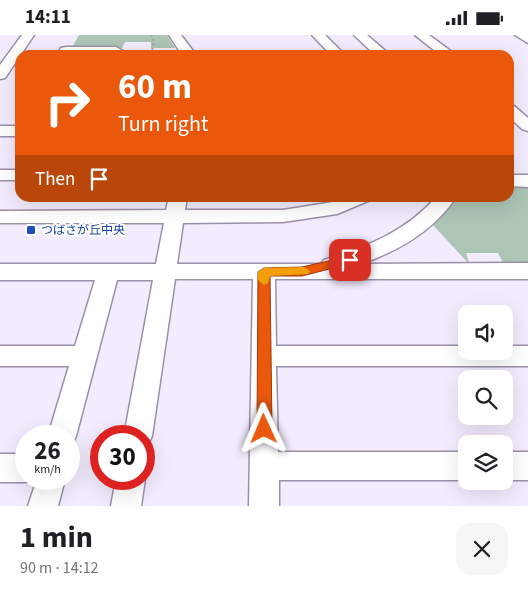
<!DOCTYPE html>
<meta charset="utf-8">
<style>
body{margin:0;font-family:"Source Sans 3","Noto Sans JP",sans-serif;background:#f6f6f6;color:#202124;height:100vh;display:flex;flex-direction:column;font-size:19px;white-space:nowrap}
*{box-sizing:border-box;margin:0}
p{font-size:16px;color:#757577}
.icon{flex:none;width:28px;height:28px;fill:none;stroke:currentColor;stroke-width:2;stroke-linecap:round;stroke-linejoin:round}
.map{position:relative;height:471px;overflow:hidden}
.drawer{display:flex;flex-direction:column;background:#fff;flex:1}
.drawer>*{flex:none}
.banner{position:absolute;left:15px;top:15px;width:499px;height:152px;border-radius:15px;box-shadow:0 5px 20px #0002;background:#ea580c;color:#fff;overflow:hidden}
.tools{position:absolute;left:458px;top:270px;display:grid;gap:10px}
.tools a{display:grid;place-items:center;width:55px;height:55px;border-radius:10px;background:#fff;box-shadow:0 5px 20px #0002;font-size:25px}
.speed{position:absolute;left:15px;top:390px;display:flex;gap:10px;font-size:25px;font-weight:700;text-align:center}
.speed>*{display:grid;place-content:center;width:65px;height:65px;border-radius:50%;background:#fff;box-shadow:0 5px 20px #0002;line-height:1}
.speed small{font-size:12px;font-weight:400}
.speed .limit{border:8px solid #d22;background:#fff;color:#111}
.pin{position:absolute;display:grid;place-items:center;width:42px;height:42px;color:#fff;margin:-21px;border-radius:10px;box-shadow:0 2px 8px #0006}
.me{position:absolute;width:55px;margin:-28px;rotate:359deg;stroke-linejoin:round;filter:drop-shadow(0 0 4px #0008)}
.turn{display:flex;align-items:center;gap:18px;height:105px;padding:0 20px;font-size:22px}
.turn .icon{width:65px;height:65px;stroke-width:2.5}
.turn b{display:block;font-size:35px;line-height:42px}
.then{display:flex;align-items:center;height:48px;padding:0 20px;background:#0003;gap:10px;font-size:19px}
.round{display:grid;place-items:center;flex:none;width:52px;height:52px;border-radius:15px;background:#f6f6f6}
.overview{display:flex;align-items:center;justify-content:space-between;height:85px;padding:0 20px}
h1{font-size:30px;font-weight:700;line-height:38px}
.status{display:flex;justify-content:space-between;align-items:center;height:35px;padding:0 25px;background:#fff;direction:ltr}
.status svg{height:14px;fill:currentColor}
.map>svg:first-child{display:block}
</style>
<div class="status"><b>14:11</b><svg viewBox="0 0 49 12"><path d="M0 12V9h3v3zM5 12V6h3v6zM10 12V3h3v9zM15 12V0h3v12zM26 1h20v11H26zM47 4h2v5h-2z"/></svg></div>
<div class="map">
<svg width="528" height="471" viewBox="0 0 528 471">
<rect width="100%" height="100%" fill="#f3ecfe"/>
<!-- green -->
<path fill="#acc5b5" d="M79 0H167L175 13H151V7H125L122 13H78L73 11Z
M509 151H528V230H504L498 218H466L470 230 433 190 445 178 456 163 509 162Z"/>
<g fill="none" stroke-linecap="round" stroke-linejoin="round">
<defs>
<path id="minor" d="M22 0H34L5 43 0 44V30Z
M169 0H181L196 20H182Z
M312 0H325L345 20H331Z
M354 0H367L390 20H375Z
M415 0H429L456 20H440Z
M515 0H528V8Z
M66 12H116L123 16 121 20 61 19 59 16 61 13Z
M509 70 514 71 528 83V96L522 94 509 82Z
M0 91H20V101H0Z
M0 135H20V145H0Z
M509 140H528V152L509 151Z
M169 162H187L185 175H283L333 167 344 162H370L368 166 337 179 283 187 183 188 177 229H321L324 225C366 212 406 197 436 162H456C434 196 398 216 361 229L528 228V244H275L276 311H466V316H504V311H528V331H276L278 417H466V445H279V471H249L253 244H175L152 401 148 410 144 412V401H124L153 245H117L76 401 72 410 69 411V401H48L69 331H0V311H75L95 245H0V229H156L164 188H0V176L166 175Z
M504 417H528V445H504Z
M0 419H26V444H34L26 447H0Z
M144 442 145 444 141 471H111L116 444H144Z
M37 444H65L58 471H28Z"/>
</defs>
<!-- minor casing -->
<use href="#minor" stroke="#9b90ac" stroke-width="3"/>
<!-- path -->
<path stroke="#a49ead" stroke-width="2" stroke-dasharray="2 2.5" stroke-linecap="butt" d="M151 0 154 7 151 20"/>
<!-- minor -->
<use href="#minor" fill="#fff" fill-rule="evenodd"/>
</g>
<!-- route -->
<path fill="#ea580c" stroke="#983908" d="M350 221 353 223 355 225 353 228 302 241H270L272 394 269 399 264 401 259 399 257 394 258 237 264 233 302 232Z"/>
<!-- slow -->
<path fill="#f59e0b" d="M304 232 310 236 308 239 270 241 268 248 264 250 258 245V237L264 233Z"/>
<!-- markers -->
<rect fill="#1a4fb4" stroke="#fff" stroke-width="2" x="26" y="190" width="10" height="10" rx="2.5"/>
<g text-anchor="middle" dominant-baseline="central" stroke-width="4" stroke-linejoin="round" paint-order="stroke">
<!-- transit labels -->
<g font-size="12" fill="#164399" stroke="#fff" text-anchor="start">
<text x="41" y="195">つばさが丘中央</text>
</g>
</g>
</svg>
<div class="tools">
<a><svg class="icon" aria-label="sound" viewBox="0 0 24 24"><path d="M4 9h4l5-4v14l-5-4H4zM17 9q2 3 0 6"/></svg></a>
<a><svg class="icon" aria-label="search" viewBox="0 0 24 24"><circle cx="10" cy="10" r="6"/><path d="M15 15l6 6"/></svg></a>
<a><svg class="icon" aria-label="layers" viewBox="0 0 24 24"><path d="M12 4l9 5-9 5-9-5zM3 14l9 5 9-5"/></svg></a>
</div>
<div class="speed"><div>26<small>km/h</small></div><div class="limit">30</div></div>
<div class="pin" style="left:350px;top:225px;background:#d93025"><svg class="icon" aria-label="arrive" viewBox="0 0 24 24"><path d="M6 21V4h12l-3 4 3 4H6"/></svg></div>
<svg class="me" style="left:264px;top:394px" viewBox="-20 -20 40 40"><path d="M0-17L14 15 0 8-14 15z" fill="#ea580c" stroke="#fff" stroke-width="4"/></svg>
<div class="banner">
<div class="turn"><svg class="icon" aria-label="right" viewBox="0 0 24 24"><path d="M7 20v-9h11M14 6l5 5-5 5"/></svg><div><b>60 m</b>Turn right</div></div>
<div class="then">Then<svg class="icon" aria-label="arrive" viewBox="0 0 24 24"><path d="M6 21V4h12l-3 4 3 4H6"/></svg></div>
</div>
</div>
<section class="drawer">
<div class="overview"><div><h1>1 min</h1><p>90 m · 14:12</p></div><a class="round"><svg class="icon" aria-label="close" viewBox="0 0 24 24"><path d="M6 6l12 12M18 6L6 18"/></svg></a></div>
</section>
